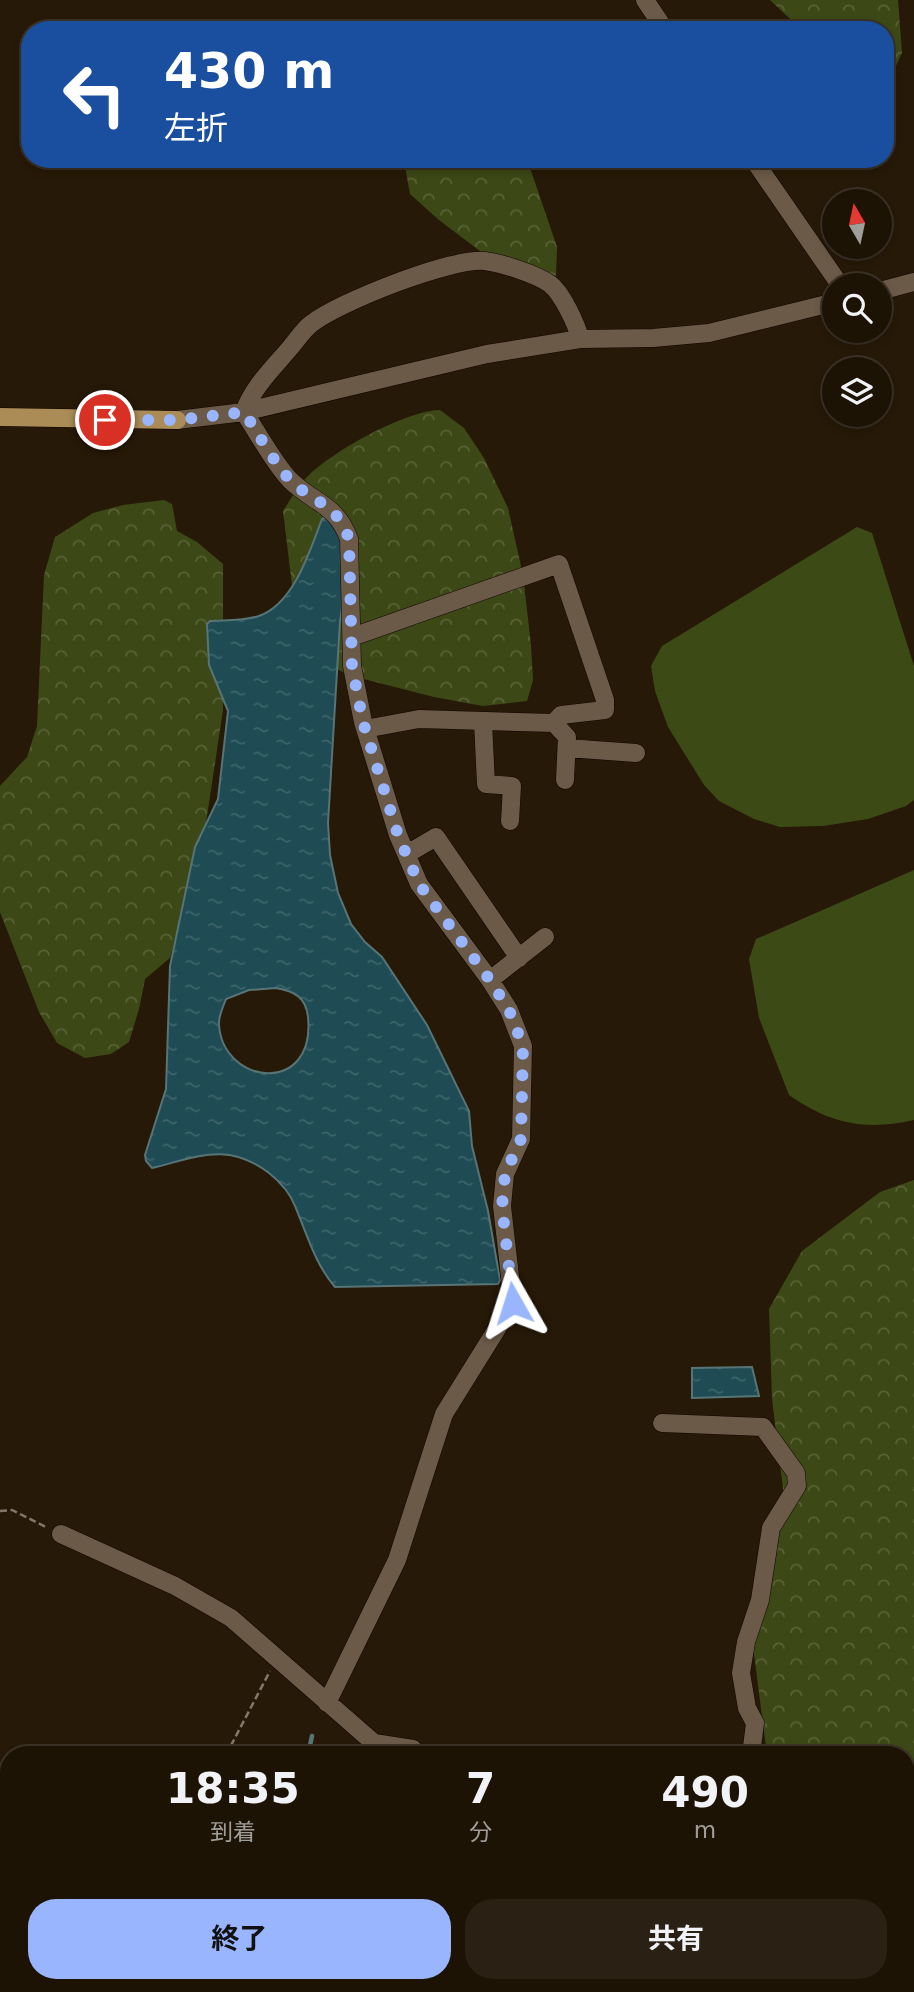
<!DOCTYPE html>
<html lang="ja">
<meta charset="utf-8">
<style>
body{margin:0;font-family:"DejaVu Sans","Noto Sans JP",sans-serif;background:#2a2013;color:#f1f3f6;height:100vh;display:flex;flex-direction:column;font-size:26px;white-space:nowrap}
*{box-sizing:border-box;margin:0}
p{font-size:23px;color:#a09e9a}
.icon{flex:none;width:38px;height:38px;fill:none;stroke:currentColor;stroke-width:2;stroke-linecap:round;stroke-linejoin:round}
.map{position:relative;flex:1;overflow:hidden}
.side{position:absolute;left:0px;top:1746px;width:915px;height:247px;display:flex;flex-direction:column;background:#1d1305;border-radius:28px 28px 0 0;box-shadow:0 4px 10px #0003,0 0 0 2px #3b3227}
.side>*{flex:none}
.hud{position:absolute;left:21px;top:21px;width:873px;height:147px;border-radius:28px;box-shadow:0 4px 10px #0003,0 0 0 2px #3b3227;background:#1a4fa0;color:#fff;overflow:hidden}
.needle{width:46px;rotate:351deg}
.fabs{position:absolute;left:822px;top:189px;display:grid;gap:14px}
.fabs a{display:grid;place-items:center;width:70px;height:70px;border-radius:50%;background:#1d1305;box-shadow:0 4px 10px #0003,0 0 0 2px #3b3227;font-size:35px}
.pin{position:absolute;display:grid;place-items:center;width:60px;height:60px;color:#fff;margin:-30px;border:4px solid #fff;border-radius:50%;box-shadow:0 2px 7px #0007}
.me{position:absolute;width:77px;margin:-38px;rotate:354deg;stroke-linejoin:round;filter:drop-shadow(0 0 5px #0008)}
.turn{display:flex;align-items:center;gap:24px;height:147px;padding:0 28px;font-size:32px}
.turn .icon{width:91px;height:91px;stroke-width:2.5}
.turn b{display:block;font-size:49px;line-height:60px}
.eta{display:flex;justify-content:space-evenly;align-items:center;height:119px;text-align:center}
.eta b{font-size:42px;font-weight:700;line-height:49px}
.action{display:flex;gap:14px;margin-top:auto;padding:14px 28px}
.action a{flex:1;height:80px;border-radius:28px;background:#99b5fd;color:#111;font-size:28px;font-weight:700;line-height:80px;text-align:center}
.action a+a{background:#2a2013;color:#f1f3f6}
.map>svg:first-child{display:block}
</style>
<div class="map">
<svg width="914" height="1992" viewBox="0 0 914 1992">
<defs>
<pattern id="forest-crowns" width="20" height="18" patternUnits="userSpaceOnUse" patternTransform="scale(1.75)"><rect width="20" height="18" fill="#3c4916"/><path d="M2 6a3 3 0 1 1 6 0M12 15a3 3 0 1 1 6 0" fill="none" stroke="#586236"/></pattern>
<pattern id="water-ripples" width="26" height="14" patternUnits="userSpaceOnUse" patternTransform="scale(1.75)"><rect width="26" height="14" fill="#1e4b54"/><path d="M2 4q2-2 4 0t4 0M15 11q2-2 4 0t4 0" fill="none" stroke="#3e646b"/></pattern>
</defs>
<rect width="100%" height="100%" fill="#271907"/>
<!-- forest -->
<path fill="url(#forest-crowns)" d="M770 0H898L902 53 893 72 886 73V30H802Z
M406 159H527L557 247 556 275 544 289 513 276 439 220 410 194 406 172Z
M440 410 464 428 484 458 508 508 523 575 531 645 533 680 527 701 483 706 434 697 348 675 308 653 294 602 283 511C291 499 299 484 309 475 335 450 405 411 440 410Z
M164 500 172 504 177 531 197 542 223 564V710L206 823 170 958 145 979 139 1009 129 1042 111 1054 85 1058 57 1043 39 1012 0 912V786L27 757 37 726 44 575 55 537 93 513 123 505Z
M914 1180V1785L907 1791 906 1755H767L753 1646 756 1605 786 1513 772 1399 769 1309 802 1251 880 1192Z"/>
<!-- pitch -->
<path fill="#3c4a15" d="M857 527 872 533 914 666V800L906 806 868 819 823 826 780 827 754 819 719 801 704 785 668 727 655 691 651 666 662 646Z
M914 870V1120C864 1131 831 1124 789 1095L759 1018 749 959 756 939Z"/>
<!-- water -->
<path fill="url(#water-ripples)" stroke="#577476" stroke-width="2" fill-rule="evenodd" d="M326 517 343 539 344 594 340 621 328 823 330 855 338 893 351 924 365 942 382 957 427 1025 469 1111 472 1146 488 1211 500 1280 498 1284 335 1287C315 1264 307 1234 295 1206 290 1193 279 1181 269 1173 227 1141 198 1157 152 1168L146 1161 145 1155 166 1089 170 966 195 847 218 799 228 711 209 665 207 624 210 621C226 620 244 621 259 616 294 604 310 550 322 519ZM276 988C294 991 306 997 308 1017 316 1096 223 1085 219 1025 218 1017 223 1007 226 999L249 990Z
M752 1367 759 1396 692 1398V1368Z"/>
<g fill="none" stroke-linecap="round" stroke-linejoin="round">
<!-- stream -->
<path stroke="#577476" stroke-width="4.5" d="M308 1755 312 1736
M368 1992 373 1984
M904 1992 914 1972"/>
<defs>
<path id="minor" d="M645 0 665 30
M753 159 840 285
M880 291 914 282
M177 420 244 412 487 354 580 339 653 338 709 333 835 302
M352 637 559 564 605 700V710L561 715 554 723
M483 722 486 784 512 786 510 821
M365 729 419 719 554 723 567 737 565 780
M567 748 636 753
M407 854 436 837 519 958
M490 980 545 937
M662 1423 763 1427 796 1473 797 1486 771 1528 760 1600 746 1642 741 1673 747 1708 755 1723 751 1755
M61 1534 175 1586 231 1618 374 1743 413 1749 411 1755
M327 1703 397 1560 444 1414 513 1303 502 1206 505 1174 521 1139 523 1046 509 1010 490 980 419 884 398 835 363 722 352 666 349 539C336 504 315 504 291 481 276 467 256 430 244 412 253 387 273 368 290 348 297 340 303 330 311 324 339 302 450 258 485 261 501 263 536 274 550 284 562 293 577 325 580 339
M906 1831 914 1834
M0 1967 9 1971
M34 1984 49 1992
M612 1984 625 1992"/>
<path id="major" d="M0 417 177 420"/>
</defs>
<!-- minor casing -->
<use href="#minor" stroke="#100400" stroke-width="19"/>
<!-- major casing -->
<use href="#major" stroke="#100400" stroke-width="19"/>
<!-- path -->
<path stroke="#837769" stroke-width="2.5" stroke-dasharray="7 3.5" stroke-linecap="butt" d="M0 1511 12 1510 48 1528
M226 1755 270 1671
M102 1992 106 1984"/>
<!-- minor -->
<use href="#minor" stroke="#6b5a47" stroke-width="18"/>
<!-- major -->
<use href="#major" stroke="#ab8c57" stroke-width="18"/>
</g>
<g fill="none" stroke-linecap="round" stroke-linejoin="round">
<!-- route -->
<path stroke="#99b5fd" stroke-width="12" stroke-dasharray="0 21.6" d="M105 420H177L244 412C256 430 276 466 291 481 315 504 336 502 349 539L352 666 363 722 398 835 419 884 490 980 509 1010 523 1046 521 1139 505 1174 502 1206 513 1303"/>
</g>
</svg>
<div class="fabs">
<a><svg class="needle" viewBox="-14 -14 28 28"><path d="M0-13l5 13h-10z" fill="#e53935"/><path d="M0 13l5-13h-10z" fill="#a09e9a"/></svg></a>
<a><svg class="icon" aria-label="search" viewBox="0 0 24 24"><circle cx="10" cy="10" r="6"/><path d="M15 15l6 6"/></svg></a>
<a><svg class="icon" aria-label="layers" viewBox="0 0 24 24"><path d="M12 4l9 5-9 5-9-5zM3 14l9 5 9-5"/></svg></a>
</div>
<div class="pin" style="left:105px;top:420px;background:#d93025"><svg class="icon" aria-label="arrive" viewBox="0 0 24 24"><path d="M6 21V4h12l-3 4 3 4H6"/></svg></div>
<svg class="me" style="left:513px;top:1303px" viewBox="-20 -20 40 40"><path d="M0-17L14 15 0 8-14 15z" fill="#99b5fd" stroke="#fff" stroke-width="4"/></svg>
<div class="hud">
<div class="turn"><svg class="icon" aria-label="left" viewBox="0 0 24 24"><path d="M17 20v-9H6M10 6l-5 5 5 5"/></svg><div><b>430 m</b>左折</div></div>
</div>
<section class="side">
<div class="eta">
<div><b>18:35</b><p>到着</p></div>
<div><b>7</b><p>分</p></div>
<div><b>490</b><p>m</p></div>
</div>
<div class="action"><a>終了</a><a>共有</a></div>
</section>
</div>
